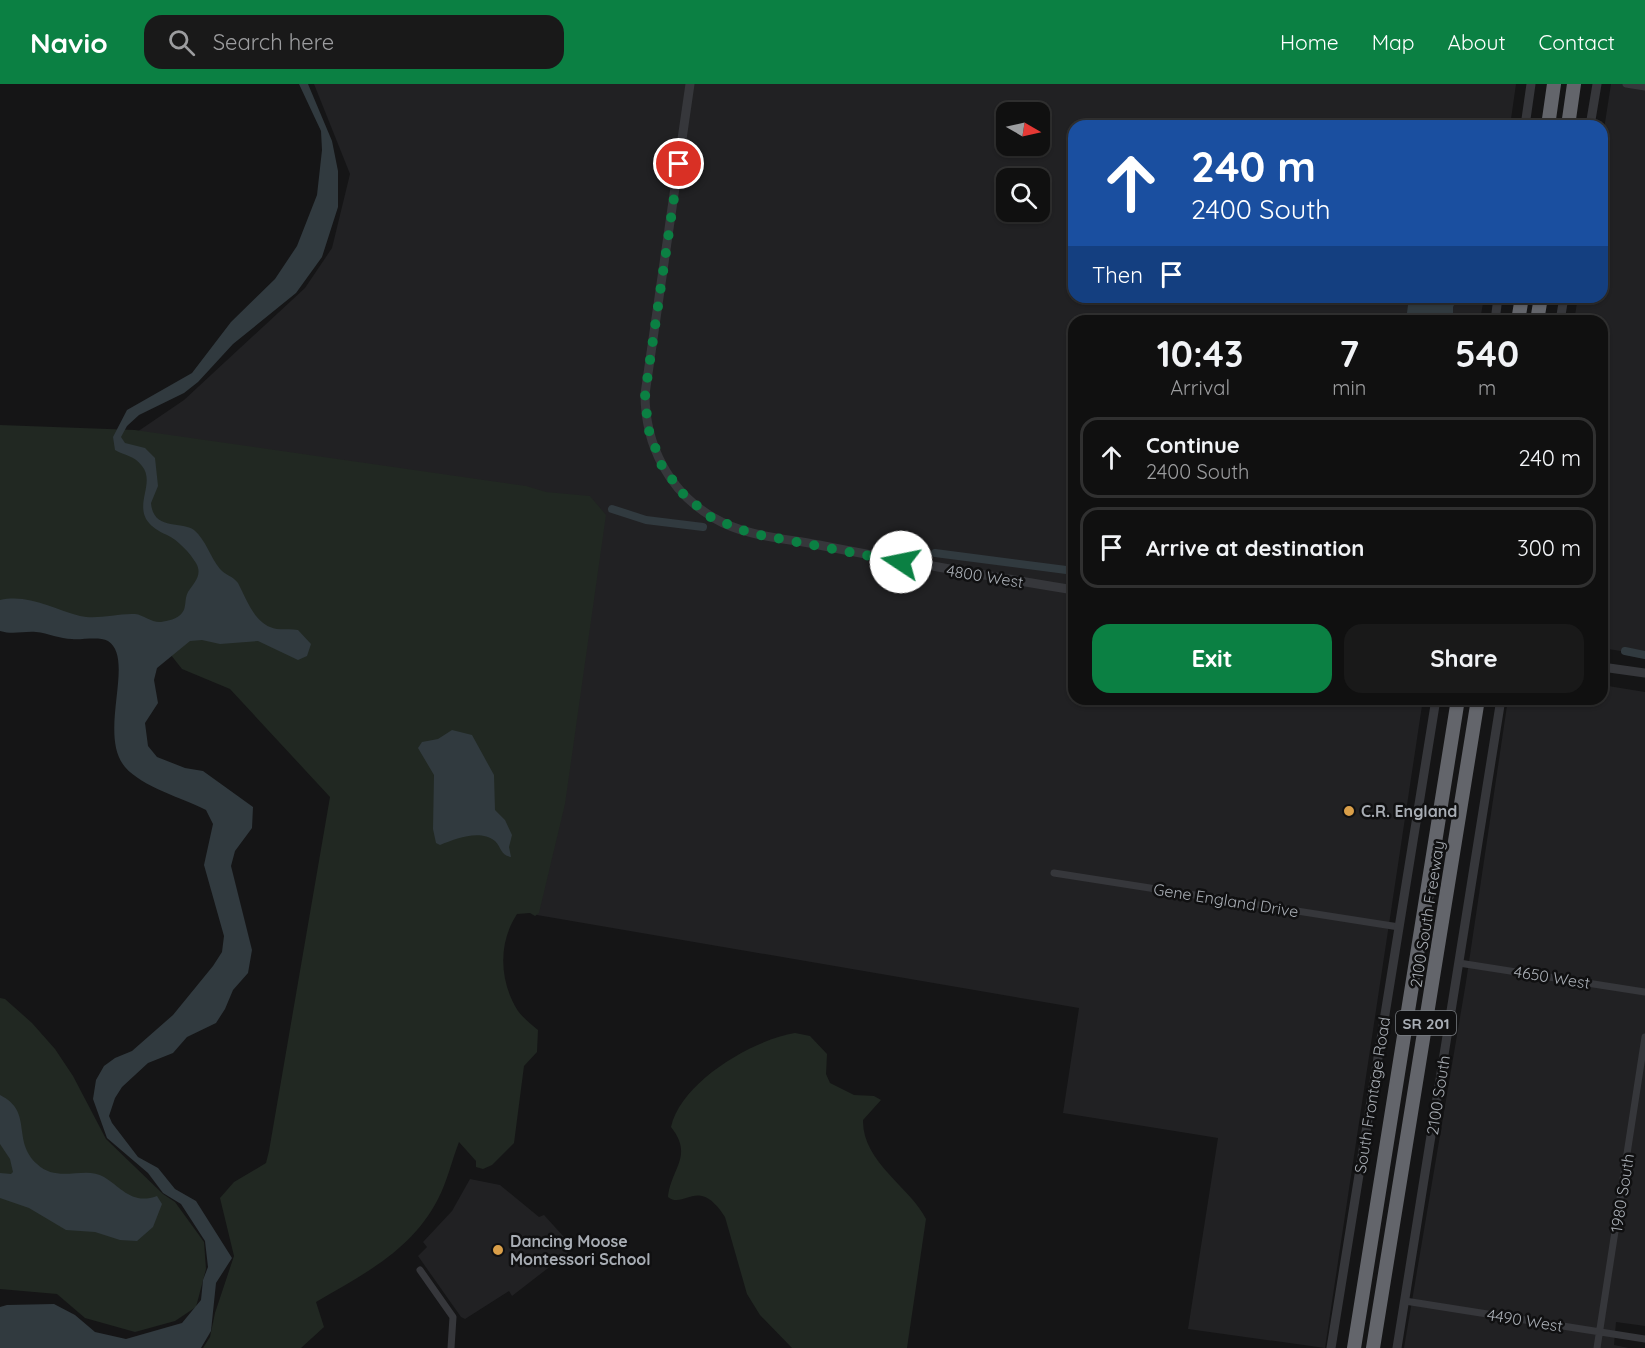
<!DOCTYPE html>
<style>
body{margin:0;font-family:Quicksand,sans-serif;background:#191919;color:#f1f3f6;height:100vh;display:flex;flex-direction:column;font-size:22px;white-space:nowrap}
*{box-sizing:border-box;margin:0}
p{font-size:20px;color:#9c9d9f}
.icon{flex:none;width:33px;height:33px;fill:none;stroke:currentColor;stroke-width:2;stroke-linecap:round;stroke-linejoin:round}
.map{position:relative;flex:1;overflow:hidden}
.sheet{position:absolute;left:1068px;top:231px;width:540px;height:390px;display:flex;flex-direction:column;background:#101010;border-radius:18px;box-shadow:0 2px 4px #0004,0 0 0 2px #303030}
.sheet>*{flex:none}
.guide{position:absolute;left:1068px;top:36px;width:540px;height:183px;border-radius:18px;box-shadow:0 2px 4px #0004,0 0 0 2px #303030;background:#1a4fa0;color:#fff;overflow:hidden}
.needle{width:39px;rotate:99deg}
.fabs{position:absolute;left:996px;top:18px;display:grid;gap:12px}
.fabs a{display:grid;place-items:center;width:54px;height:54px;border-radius:12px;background:#101010;box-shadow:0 2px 4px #0004,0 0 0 2px #303030;font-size:30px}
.pin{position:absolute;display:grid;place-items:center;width:51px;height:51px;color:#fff;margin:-26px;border:3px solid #fff;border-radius:50%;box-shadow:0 2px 6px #0007}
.me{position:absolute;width:66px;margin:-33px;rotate:281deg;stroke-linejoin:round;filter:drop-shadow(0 0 4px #0008)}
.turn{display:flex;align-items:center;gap:21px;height:126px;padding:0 24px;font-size:27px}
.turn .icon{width:78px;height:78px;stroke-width:2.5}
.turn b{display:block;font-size:42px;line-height:51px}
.then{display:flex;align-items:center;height:57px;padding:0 24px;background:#0003;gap:12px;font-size:22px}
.eta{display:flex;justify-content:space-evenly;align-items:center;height:102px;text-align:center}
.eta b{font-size:36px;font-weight:700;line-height:42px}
.cta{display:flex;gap:12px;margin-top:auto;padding:12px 24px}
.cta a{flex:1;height:69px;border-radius:18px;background:#0b8043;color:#fff;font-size:24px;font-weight:700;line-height:69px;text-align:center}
.cta a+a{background:#191919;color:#f1f3f6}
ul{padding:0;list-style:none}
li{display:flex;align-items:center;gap:18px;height:81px;margin:0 12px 9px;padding:0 12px;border:3px solid #303030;border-radius:18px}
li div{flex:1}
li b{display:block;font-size:22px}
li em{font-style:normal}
header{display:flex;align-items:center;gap:36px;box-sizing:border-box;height:84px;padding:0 30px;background:#0b8043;color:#fff}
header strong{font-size:28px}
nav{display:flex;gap:33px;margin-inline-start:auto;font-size:21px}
.search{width:420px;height:54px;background:#191919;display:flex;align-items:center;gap:15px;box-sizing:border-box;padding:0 21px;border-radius:18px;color:#9c9d9f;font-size:22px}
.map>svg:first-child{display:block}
</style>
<header>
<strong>Navio</strong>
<div class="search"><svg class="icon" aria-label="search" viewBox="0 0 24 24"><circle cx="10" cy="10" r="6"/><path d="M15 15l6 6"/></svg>Search here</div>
<nav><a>Home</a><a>Map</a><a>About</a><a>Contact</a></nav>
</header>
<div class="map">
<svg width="1645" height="1264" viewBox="0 0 1645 1264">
<rect width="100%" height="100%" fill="#151516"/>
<!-- built -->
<path fill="#212123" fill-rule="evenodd" d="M314 0H1516L1510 42H1074V213H1484L1480 237H1074V615H1423L1325 1264 1188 1245 1218 1054 1063 1029 1079 924 537 831 134 350 184 316 305 204 332 164 350 90ZM1006 28H1040V62H1006ZM1006 94H1040V128H1006Z
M1611 0H1645V571L1602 564V237H1574L1578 213H1602V58Z
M1602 601 1645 608V1242L1616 1238 1614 1261 1629 1264H1404L1466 898 1508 615H1602Z
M470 1095 500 1101 539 1133 544 1131 574 1164 512 1212 509 1207 465 1235 461 1233 418 1172 427 1163 423 1158 452 1127Z"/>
<!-- green -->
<path fill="#212822" d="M0 341 135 346 526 402 546 408 590 412 606 431 565 720 539 829 535 832 530 829 517 830C498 859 499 897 518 927 523 934 532 941 538 946L537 968 524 982 514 1059 492 1081 483 1085 476 1083V1077L459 1058C452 1076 447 1098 438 1115 412 1166 364 1190 316 1218L324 1243 301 1264H203L210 1253 215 1229 234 1172 220 1114 234 1098 266 1079 269 1067 330 713 230 605 182 585 163 561 0 525Z
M0 914 5 915 32 939 55 965 73 992 106 1055 163 1110 175 1118 204 1158 206 1185 196 1223 175 1237 135 1248 85 1234 57 1210 0 1205Z
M795 949 810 952 827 970 826 990 830 999 854 1011 874 1012 881 1016 863 1036C862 1078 911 1104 926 1135L907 1264H792L760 1231 747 1210 725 1133C698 1091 685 1126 668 1113 671 1084 694 1072 671 1043 681 998 752 956 795 949Z"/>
<!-- water -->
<path fill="#313a3f" d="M299 0H308L332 57 338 87V123L322 173 296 209 233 260 198 298 184 309 139 331 127 342 121 353 125 359 145 364 155 374 158 402 151 419C153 447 182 437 194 446 206 456 210 473 220 485 225 491 233 492 238 499 246 514 253 536 270 543 279 547 289 544 298 546L311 560 307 572 298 576 258 557 220 560 202 556 190 557 157 584 154 596 158 619 145 639 148 662 157 673 185 684 203 687 253 723 252 744 235 767 231 782 252 866 248 889 233 906 225 925 216 939 187 953 173 969 148 979 122 1003 115 1014 109 1032 112 1039 138 1073 158 1084 175 1105 196 1117 232 1174 216 1199 211 1247 201 1264H0V1223L7 1221 54 1220 75 1231 95 1248 126 1255 182 1239 201 1216 203 1196 208 1183 205 1157 181 1120 163 1109 148 1089 107 1054 93 1015 96 996 104 982 115 974 132 967 173 931 213 882 222 868 224 852 204 781 213 740 206 726C183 714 142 703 125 683 97 650 136 575 108 557 99 552 82 556 72 555 60 555 48 549 36 548 23 547 13 551 0 547V516C30 510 52 525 80 532 98 536 117 529 135 530 144 531 152 539 161 538 167 537 178 535 182 529 187 523 184 515 188 508 194 499 203 491 196 479 190 469 178 456 167 451 121 431 159 403 142 382 134 371 125 372 115 366L113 353 127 326 192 289 231 238 275 195 297 162 317 111 322 66 321 47Z
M1409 213H1458L1453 223V237H1406Z
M452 646 472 651 494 691 495 726 505 736 512 751 509 763 511 773C500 771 502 764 495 757 479 745 456 755 440 761L436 759 433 745 434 691 418 664 422 658 438 655Z
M0 1011C34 1028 11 1056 37 1080 58 1100 85 1081 104 1093 122 1104 132 1121 157 1112L162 1120 153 1143 137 1157 120 1156 95 1148 66 1146 29 1124 0 1114V1089L11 1090 13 1088 10 1075 0 1060Z"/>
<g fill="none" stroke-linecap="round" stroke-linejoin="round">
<!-- canal -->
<path stroke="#313a3f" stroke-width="8" d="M612 425 646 436 703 443
M935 469 1074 487
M1625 567 1645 571"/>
<!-- minor -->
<path stroke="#36373b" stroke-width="7" d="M1626 0 1645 3
M1054 789 1399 843
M1459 879 1645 908
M420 1186 453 1233 451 1264
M1405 1217 1645 1255
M1597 1264 1645 953"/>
<!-- tertiary -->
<path stroke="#36373b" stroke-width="9" d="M690 0 645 310C645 361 669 408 714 434 746 453 784 454 819 461 904 478 989 492 1074 506
M1525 42 1531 0
M1590 42 1597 0
M1495 237 1498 213
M1560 237 1564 213
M1602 583 1645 589
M1331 1264 1436 615
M1397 1264 1501 615"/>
<!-- motorway -->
<path stroke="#63656b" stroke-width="14" d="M1548 42 1554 0
M1568 42 1574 0
M1518 237 1522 213
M1537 237 1541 213
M1354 1264 1458 615
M1373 1264 1478 615"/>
</g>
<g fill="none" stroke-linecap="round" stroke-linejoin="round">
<!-- route -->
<path stroke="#0b8043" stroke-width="10" stroke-dasharray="0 18" d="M679 80 645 310 648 344 662 382 684 411 712 434 750 449 901 478"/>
</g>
<!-- markers -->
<g fill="#da9f49" stroke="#101011" stroke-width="2">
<circle cx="1349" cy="727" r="6"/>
<circle cx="498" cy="1166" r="6"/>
</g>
<g text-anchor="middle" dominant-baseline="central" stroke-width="5" stroke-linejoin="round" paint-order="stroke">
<!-- shield labels -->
<rect fill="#101011" stroke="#7a7e83" stroke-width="1.5" x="1396" y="927" width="60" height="24" rx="4.5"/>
<g font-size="15" font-weight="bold" fill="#a8adb4">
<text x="1426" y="939">SR 201</text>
</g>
<!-- street labels -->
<g font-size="16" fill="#a8adb4" stroke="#101011">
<text transform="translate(985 492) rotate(9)">4800 West</text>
<text transform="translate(1226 816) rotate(9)">Gene England Drive</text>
<text transform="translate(1427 830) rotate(-81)">2100 South Freeway</text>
<text transform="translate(1552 893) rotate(9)">4650 West</text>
<text transform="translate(1372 1011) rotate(-81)">South Frontage Road</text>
<text transform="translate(1438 1011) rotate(-81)">2100 South</text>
<text transform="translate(1622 1109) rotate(-81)">1980 South</text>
<text transform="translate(1525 1236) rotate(9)">4490 West</text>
</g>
<!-- poi labels -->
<g font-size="16" font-weight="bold" fill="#a8adb4" stroke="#101011" text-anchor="start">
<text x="1361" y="727">C.R. England</text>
<text x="510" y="1157">Dancing Moose<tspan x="510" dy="18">Montessori School</tspan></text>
</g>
</g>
</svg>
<div class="fabs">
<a><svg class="needle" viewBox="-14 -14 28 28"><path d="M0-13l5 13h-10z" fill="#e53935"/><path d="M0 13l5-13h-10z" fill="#9c9d9f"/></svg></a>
<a><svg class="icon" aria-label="search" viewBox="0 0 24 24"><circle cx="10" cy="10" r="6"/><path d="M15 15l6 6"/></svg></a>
</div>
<div class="pin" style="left:679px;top:80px;background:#d93025"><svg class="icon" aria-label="arrive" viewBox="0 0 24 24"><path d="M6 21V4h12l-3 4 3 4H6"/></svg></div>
<svg class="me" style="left:901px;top:478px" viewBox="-20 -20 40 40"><circle r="19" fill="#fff"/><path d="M0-13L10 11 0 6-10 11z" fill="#0b8043"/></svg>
<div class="guide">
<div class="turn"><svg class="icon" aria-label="ahead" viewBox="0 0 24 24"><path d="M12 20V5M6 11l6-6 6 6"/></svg><div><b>240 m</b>2400 South</div></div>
<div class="then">Then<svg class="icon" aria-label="arrive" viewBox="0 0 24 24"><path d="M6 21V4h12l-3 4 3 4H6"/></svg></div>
</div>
<section class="sheet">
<div class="eta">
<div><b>10:43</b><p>Arrival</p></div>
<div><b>7</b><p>min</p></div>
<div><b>540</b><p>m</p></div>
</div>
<ul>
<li><svg class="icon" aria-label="ahead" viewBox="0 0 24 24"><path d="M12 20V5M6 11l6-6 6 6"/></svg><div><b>Continue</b><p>2400 South</p></div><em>240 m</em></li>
<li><svg class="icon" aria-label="arrive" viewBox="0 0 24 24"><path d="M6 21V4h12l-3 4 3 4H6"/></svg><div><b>Arrive at destination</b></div><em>300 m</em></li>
</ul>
<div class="cta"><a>Exit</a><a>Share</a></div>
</section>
</div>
